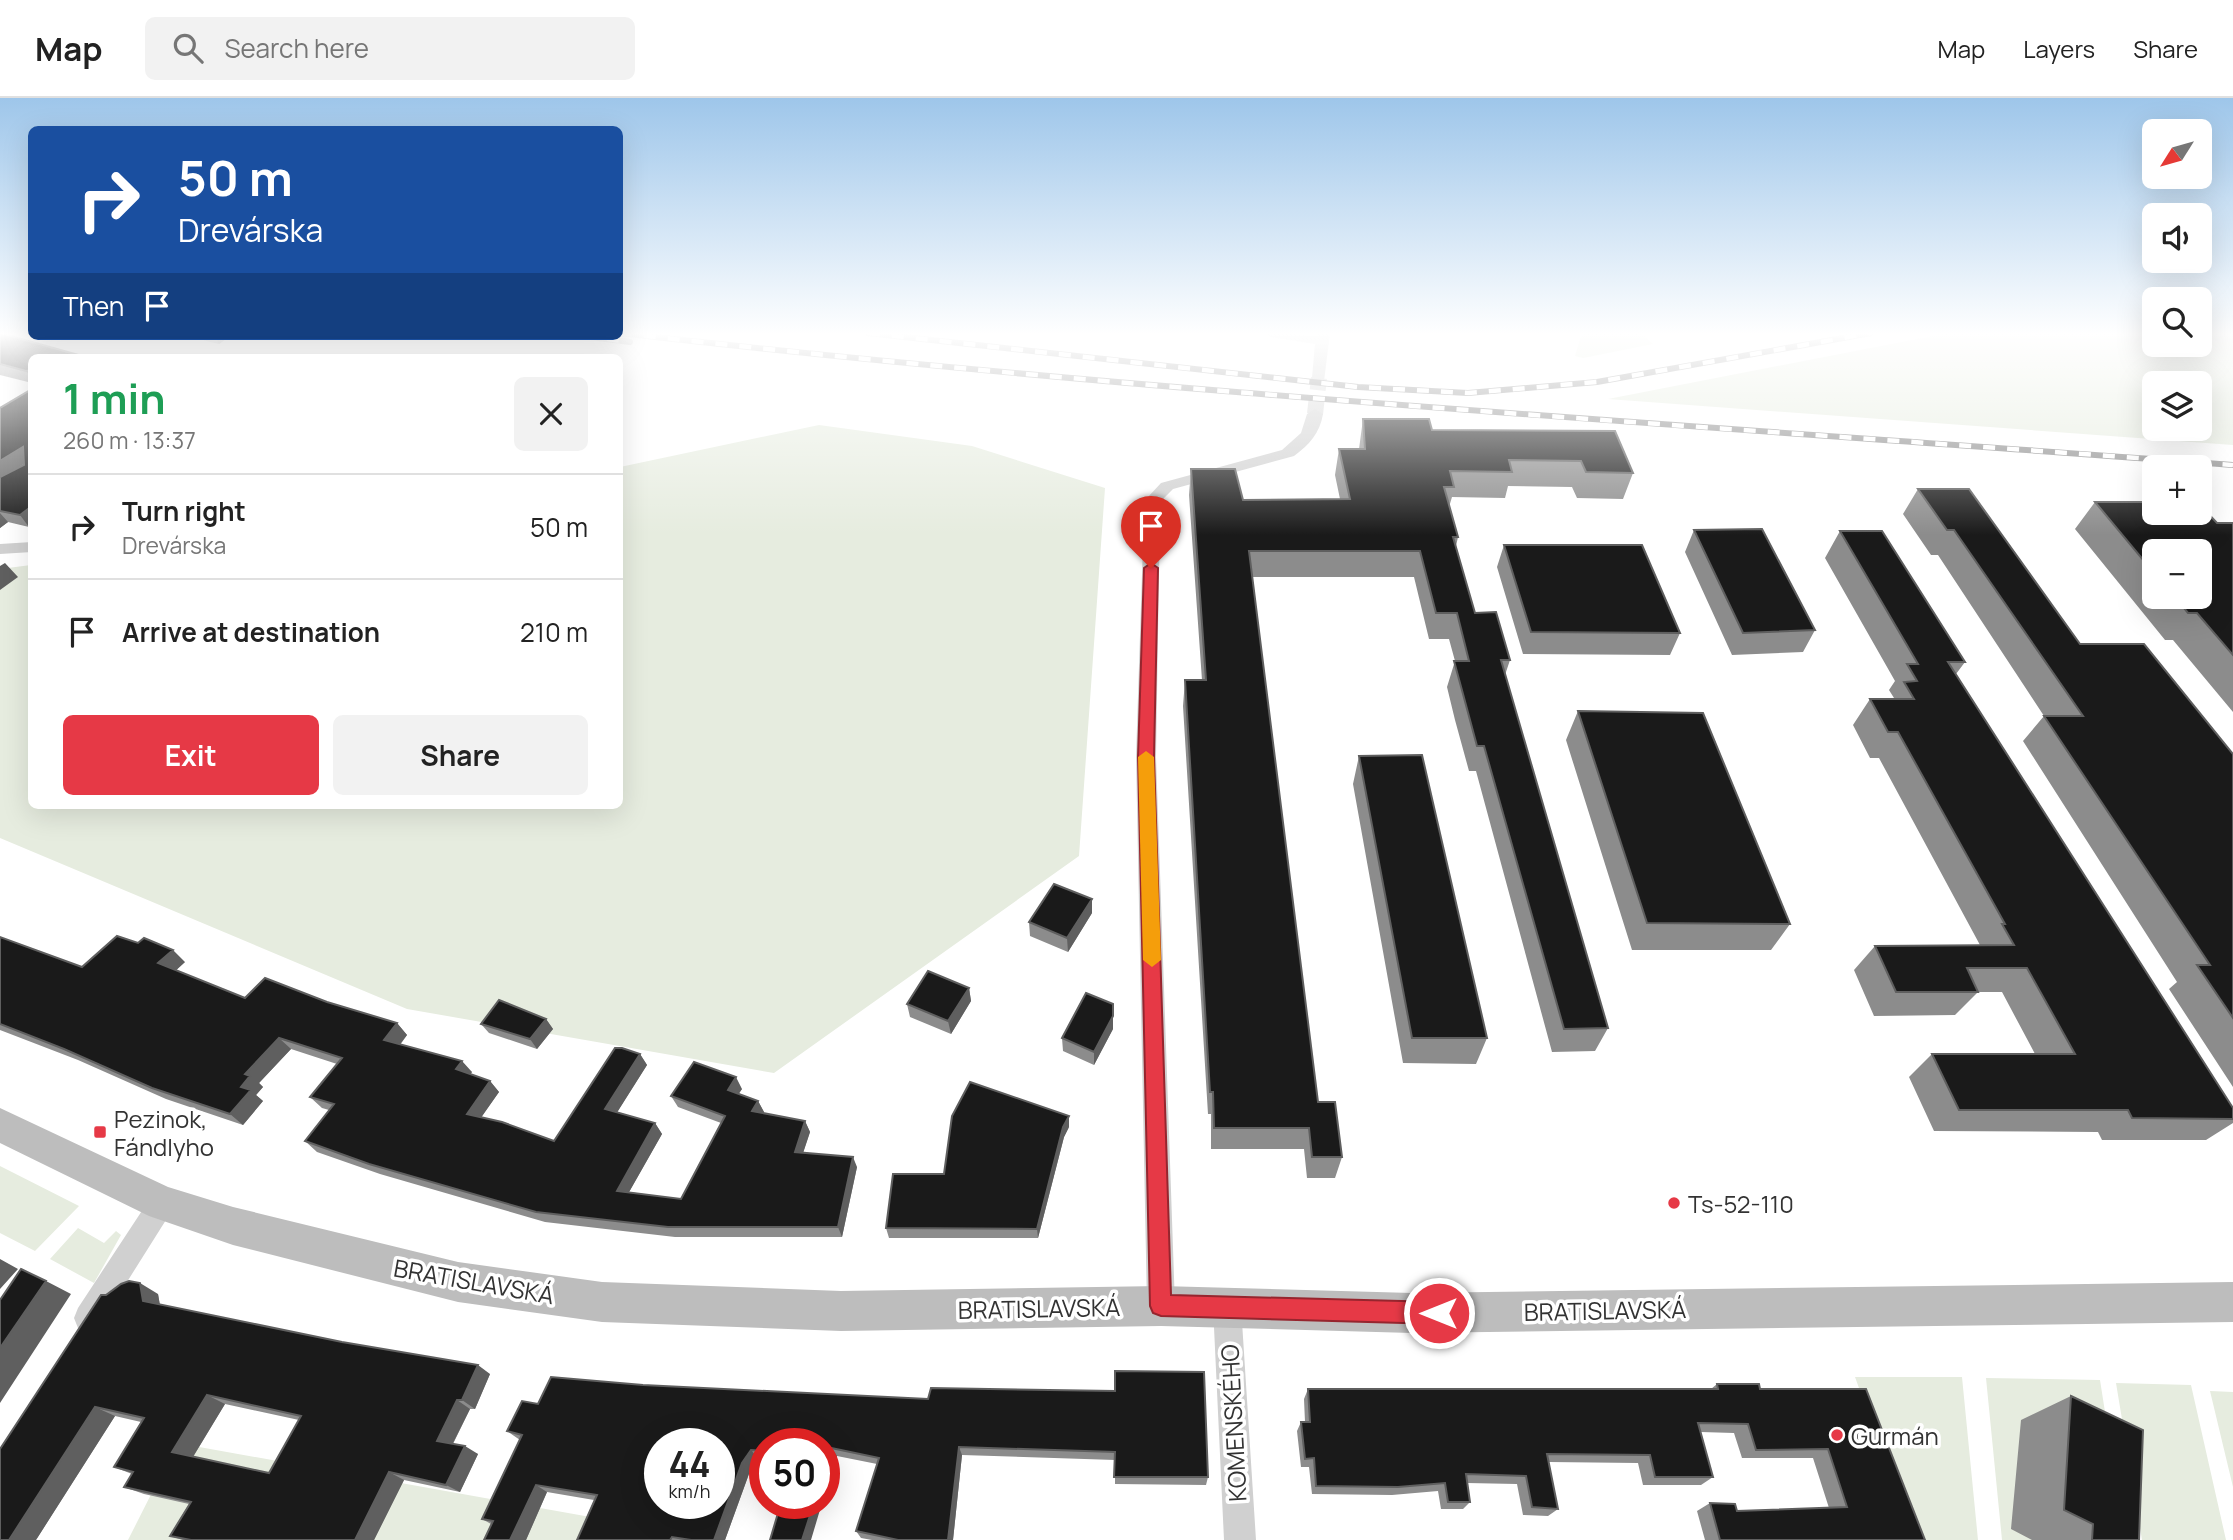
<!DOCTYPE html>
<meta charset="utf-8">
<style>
body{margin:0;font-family:Manrope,sans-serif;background:#f2f2f2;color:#222;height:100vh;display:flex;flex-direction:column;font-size:26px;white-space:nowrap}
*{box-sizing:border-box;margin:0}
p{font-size:23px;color:#767676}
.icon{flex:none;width:38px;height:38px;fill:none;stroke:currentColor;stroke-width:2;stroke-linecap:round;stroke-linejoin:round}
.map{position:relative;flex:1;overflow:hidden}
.sheet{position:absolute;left:28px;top:256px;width:595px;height:455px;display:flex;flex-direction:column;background:#fff;border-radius:10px;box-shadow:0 7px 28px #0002}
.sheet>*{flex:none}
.guide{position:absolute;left:28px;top:28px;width:595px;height:214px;border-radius:10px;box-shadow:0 7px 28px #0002;background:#1a4fa0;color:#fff;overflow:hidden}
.needle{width:46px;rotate:233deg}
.fabs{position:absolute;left:2142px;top:21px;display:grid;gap:14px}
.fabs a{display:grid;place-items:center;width:70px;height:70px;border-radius:10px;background:#fff;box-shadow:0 7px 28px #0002;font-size:35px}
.speed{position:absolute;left:644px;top:1330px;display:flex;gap:14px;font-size:35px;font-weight:700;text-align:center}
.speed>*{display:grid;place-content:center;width:91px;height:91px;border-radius:50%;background:#fff;box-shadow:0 7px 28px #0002;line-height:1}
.speed small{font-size:18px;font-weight:400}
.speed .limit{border:10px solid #d22;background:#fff;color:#111}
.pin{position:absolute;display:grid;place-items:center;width:60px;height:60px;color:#fff;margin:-72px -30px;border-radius:50% 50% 50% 0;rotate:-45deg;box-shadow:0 0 7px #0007}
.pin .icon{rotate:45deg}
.me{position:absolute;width:77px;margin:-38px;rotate:270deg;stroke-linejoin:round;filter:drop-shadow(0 0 5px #0008)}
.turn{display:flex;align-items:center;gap:24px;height:147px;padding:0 35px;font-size:32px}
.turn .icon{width:91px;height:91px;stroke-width:2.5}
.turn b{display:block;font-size:49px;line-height:60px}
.then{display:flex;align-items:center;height:66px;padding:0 35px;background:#0003;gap:14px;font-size:26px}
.round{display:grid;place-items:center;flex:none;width:74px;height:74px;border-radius:10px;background:#f2f2f2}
.overview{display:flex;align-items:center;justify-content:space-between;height:119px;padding:0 35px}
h1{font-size:42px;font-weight:700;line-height:52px;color:#1e9e55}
.button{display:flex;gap:14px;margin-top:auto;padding:14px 35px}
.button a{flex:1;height:80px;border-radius:10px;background:#e63946;color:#fff;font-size:28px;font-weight:700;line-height:80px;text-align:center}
.button a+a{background:#f2f2f2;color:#222}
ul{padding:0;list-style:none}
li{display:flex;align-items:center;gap:21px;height:105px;padding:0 35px;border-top:2px solid #e0e0e0}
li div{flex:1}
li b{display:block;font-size:26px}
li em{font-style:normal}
header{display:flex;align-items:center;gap:42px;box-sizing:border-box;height:98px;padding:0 35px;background:#fff;border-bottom:2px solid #e0e0e0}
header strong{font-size:33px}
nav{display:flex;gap:38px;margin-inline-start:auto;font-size:24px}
.search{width:490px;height:63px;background:#f2f2f2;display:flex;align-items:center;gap:18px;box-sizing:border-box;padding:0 24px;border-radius:10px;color:#767676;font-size:26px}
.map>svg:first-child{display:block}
</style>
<header>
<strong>Map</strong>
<div class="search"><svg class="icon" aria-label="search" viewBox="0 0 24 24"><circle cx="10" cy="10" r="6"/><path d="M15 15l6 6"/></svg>Search here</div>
<nav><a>Map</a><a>Layers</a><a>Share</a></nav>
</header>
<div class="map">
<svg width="2233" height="1442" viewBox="0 0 2233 1442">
<rect width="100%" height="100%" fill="#fff"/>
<!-- green -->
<path fill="#e6ecdf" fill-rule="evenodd" d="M1582 235H1641L1653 246 1583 260 1575 258Z
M1948 235H2154V247H2200V235H2233V347L1608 301ZM2200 285V331H2154V285Z
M819 327 972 348 1105 390 1079 758 774 975 407 911 0 740V471L31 467 32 707H620V369Z
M0 1068 79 1108 35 1153 0 1135Z
M78 1130 104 1145 116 1133 121 1137 94 1185 50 1161Z
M1855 1279H1962L1978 1442H1914Z
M1986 1280 2100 1282 2125 1442H2002Z
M2116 1285 2191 1287 2226 1442H2142Z
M2210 1293 2233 1294V1389Z
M177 1345 719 1442H128Z"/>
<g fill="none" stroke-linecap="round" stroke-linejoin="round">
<!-- minor-tunnel -->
<path stroke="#d6d6d6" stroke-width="16" stroke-dasharray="16 8" stroke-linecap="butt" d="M1315 316 1319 280"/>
<!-- minor -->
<path fill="#d0d0d0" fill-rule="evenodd" d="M1264 235 1316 238V235H1330L1324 283H1314L1312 280 1315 246 1271 239Z
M1315 311 1323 316C1320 335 1309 347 1294 358L1173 391 1164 400 1160 415 1156 659 1175 1208 1171 1218 1161 1222 1151 1218 1147 1208 1136 659 1144 415 1148 399 1161 385 1282 352 1301 335 1307 316Z
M32 444V454L0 456V446Z
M162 1092 171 1096 175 1105 171 1114 98 1230 88 1234 78 1230 74 1220 78 1210 153 1096Z
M1227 1194 1237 1198 1241 1208 1256 1442H1224L1213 1208 1217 1198Z"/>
<!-- secondary -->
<path fill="#bdbdbd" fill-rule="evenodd" d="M0 1010 168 1089 233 1109 458 1164 602 1184 841 1193 1161 1188 1412 1195 2233 1184V1224L1412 1235 1161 1228 841 1233 602 1224 458 1204 233 1147 149 1118 0 1045Z"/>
<defs>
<path id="rail" d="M620 235C1156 296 1695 327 2233 367
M868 235 1358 289 1468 295 1597 284 1871 235
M583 238 630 244"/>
</defs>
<!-- rail casing -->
<use href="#rail" stroke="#888" stroke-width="6"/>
<!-- rail -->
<use href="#rail" stroke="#fff" stroke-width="4.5" stroke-dasharray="12" stroke-linecap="butt"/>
</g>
<!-- wall -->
<path fill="#8c8c8c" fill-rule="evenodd" d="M0 235 82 258 83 259H32V285L0 277Z
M187 238H230L219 246Z
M32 291V427L29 429 8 424 0 430V310Z
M1363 321 1432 332 1615 333 1633 375 1623 401 1577 400 1572 389 1508 388 1505 400 1452 399 1449 409 1458 439 1456 448 1475 515 1510 562 1505 577 1608 930 1595 953 1552 954 1476 673H1469L1455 622 1447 589 1455 563 1449 541H1429L1414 479H1252L1318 1004 1342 1059 1335 1080H1307L1304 1051H1211V1016H1208L1183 608 1185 582H1202L1189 397 1191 371 1243 402 1340 401 1335 377 1339 351H1359Z
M1918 391 2080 546 2233 656V989L2169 891 2177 884 2023 643 2044 618 1938 457H1931L1903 416Z
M2095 404 2217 425H2233V614L2173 542H2165L2075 431ZM2154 453 2200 499H2154Z
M1694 432 1815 532 1803 554 1732 557 1685 454Z
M1840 433 1965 564 1956 576 2233 1010V1025L2206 1042H2102L2098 1034 1934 1033 1909 979 1932 956H2035L2002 894H1978L1955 917 1874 918 1854 872 1875 848 1980 847 1879 660H1870L1853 627 1870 601H1892L1894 600 1889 592 1895 583 1825 460Z
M1504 447 1680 535 1670 557 1523 556 1497 469Z
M1578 613 1790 826 1771 852H1632L1566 642Z
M1359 658 1487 940 1476 966 1403 965 1353 686Z
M1092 815 1068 854 1030 838 1029 824Z
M0 839 82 869 185 864 176 872 245 900 327 904 397 925 407 937 400 947 472 974 470 976 490 983 499 994 481 1019 554 1043 640 956 647 967 617 1014 655 1025 662 1036 629 1094 681 1101 721 1025 678 1009 671 998 742 991 738 996 758 1003 764 1014 763 1015 805 1023 810 1034 803 1055 857 1069 842 1139H675L545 1124 380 1076 317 1054 305 1043 329 1012 322 1010 310 999 337 966 291 951 259 985 263 989 256 997 263 1003 243 1027 166 1001 78 962 0 932Z
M969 890 971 903 951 936 910 919 907 906Z
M546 921 553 931 537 951 489 935 481 926Z
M1113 931 1094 967 1063 953 1062 940Z
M1069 1029 1064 1039 1038 1140H889L886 1130 944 1076Z
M158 1196 160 1207 490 1276 475 1311H470L453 1346 478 1356 460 1394 404 1382 374 1442H183L170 1438 189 1406 144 1396 124 1389 132 1376 114 1369 141 1324 115 1318 36 1442 106 1197ZM225 1306 299 1322 269 1375 193 1359Z
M1717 1286 1760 1291H1866L1925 1442H1705L1697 1413 1710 1405 1737 1413 1829 1410 1813 1360H1742L1734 1335 1701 1334 1713 1379 1701 1387H1643L1638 1365 1549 1364 1558 1411 1548 1418 1523 1417 1517 1386 1467 1385 1470 1404 1463 1411H1441L1438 1393 1392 1397 1312 1396 1309 1369H1301L1297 1333 1301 1324H1305L1304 1301 1308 1291H1711Z
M643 1287 928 1301 1208 1379 1206 1387 1115 1386V1362L962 1357 953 1442H872L861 1440 856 1433 877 1366 837 1358 824 1399V1346H765V1360H758L750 1373 725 1442H577L594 1402 547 1394 526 1442H484L491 1426 482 1421 520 1342 507 1333 538 1306Z
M2071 1298 2139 1442H2032L2011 1431 2021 1322Z"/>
<!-- shaded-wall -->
<path fill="#5f5f5f" d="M215 238H230L219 246Z
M32 272V280L26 273Z
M23 349 32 361 0 380V363Z
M32 408V427L29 429 20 417Z
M0 415 8 424 0 430Z
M5 465 18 479 0 492V468Z
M1092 801V815L1068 854 1067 840Z
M173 852 185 864 171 877 158 865Z
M969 890 971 903 951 936 948 923Z
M1113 918V931L1094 967V954Z
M546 921 553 931 537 951 530 941Z
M397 925 407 937 394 954 384 942Z
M279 940 291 951 259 985 263 989 256 997 263 1003 243 1027 230 1016 245 976Z
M640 956 647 967 613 1021 605 1011Z
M462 963 472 974 466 982 456 971Z
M736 979 742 991 734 1003 728 992Z
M490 983 499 994 476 1027 467 1016Z
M758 1003 764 1014 758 1024 752 1013Z
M1069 1018V1029L1064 1039 1038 1140 1037 1131 1063 1029Z
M805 1023 810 1034 800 1064 795 1054Z
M655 1025 662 1036 624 1103 617 1093Z
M853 1059 857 1069 842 1139 838 1129Z
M0 1161 18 1171 0 1191Z
M46 1183 71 1196 0 1305V1250Z
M140 1185 158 1196 161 1214 143 1203Z
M478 1267 490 1276 475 1311 462 1302Z
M207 1297 225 1306 191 1362 172 1354Z
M457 1302 470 1311 450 1351 437 1343Z
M95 1309 115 1318 36 1442H9Z
M465 1348 478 1356 460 1394 446 1387Z
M959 1349 962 1357 953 1442H948Z
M831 1350 837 1358 824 1399V1372Z
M751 1352 758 1360 750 1373 725 1442H714L742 1365Z
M389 1374 404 1382 374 1442H355Z
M536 1387 547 1394 526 1442H510Z
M814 1405H822L811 1442H802Z"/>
<!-- building -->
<path fill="#1a1a1a" stroke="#5f5f5f" stroke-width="2" fill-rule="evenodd" d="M0 235 82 258 77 259H32V272L26 273 0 266Z
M32 291V408L20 417 0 413V379L24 367 23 349 0 363V310Z
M1363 321H1429L1432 332 1615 333 1633 375 1586 374 1581 363 1509 362 1512 374 1450 373 1454 389H1444L1458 439H1453L1475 515 1496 514 1510 562H1501L1608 930 1564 931 1484 648H1477L1463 596 1454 563H1469L1457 515H1436L1420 453H1249L1318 1004H1335L1342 1059H1312L1309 1030H1214L1213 994H1210L1185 582H1206L1191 371H1235L1243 402 1350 401 1339 351H1365Z
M1918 391H1969L2080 546H2144L2233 656V920L2197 867H2210L2044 618H2083L1954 432H1947Z
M2095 404H2154V415H2200V409H2202L2217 425H2233V557L2197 515H2188L2175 499H2200V453H2154V475Z
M1762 431 1815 532 1743 535 1694 432Z
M1840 433H1882L1965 564H1948L2233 1010V1021L2132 1020 2128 1012H1959L1932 956H2075L2027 870H1967L1978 894H1896L1875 848 2014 847 2002 826H2005L1898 634H1888L1870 601H1914L1904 584 1917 583 1907 566H1918Z
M1504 447H1642L1680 535 1531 534Z
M1578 613 1703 615 1790 826 1647 825Z
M1422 657 1487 940H1412L1359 658Z
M1054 786 1092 801 1067 840 1029 824Z
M117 838 138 845 144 840 173 852 158 865 245 900 265 880 327 904 397 925 384 942 462 963 456 971 490 983 467 1016 502 1024 554 1043 615 950H622L640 956 605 1011 655 1025 617 1093 681 1101 725 1018 671 998 694 964 736 979 728 992 758 1003 752 1013 805 1023 795 1054 853 1059 838 1129H668L536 1114 369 1066 305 1043 334 1006 310 999 342 960 279 940 245 976 250 978 241 989 251 992 230 1016 152 990 64 951 0 926V839L82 869Z
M928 873 969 890 948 923 907 906Z
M1086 895 1113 906V918L1094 954 1062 940Z
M499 902 546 921 530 941 481 926Z
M970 984 1069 1018 1063 1029 1037 1131 886 1130 893 1076H944L952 1018Z
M21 1171 46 1183 0 1250V1202Z
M129 1183 140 1185 143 1203 342 1244 478 1267 462 1302H457L437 1343 465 1348 446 1387 389 1374 355 1442H191L170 1438 191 1404 124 1389 133 1374 114 1369 144 1320 95 1309 9 1442H0V1351L101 1197H106L121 1186ZM207 1297 301 1318 269 1375 172 1354Z
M1115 1273 1204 1274 1208 1379H1114L1115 1354 959 1349 948 1442H898L856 1433 879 1360 831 1350 824 1372V1346H765V1353L751 1352 742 1365 714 1442H691L672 1439 670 1442H577L597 1397 536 1387 510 1442H484L493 1423 482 1421 522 1337 507 1333 522 1303 538 1306 551 1279 643 1287 928 1301 931 1290 1115 1293ZM660 1346H719V1405H660Z
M1717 1286H1759L1760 1291H1866L1925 1442H1720L1710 1405 1735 1406 1737 1413 1847 1409 1828 1351 1756 1352 1748 1326 1698 1325 1713 1379H1655L1650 1357 1547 1356 1558 1411 1532 1409 1526 1378 1466 1376 1470 1404H1448L1445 1385 1398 1389 1316 1388 1314 1360 1305 1361 1301 1324H1310L1308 1291H1718Z
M2071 1298 2143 1332 2139 1442H2092L2093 1426 2064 1412Z
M781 1405H814L802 1442H770Z"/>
<!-- sky -->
<linearGradient id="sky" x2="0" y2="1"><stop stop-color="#9ec6ea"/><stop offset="0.54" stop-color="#fff"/><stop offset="1" stop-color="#fff" stop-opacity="0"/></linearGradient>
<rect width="2233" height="437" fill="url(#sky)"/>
<!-- route -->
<path fill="#e63946" stroke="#96252e" stroke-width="2" d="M1151 465 1158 470 1154 659 1171 1197 1439 1204 1447 1208 1450 1215 1447 1223 1439 1226 1161 1218 1153 1215 1150 1208 1138 659 1144 470Z"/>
<!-- slow -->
<path fill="#f59e0b" d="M1146 653 1154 659 1161 862 1152 869 1143 862 1138 659Z"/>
<!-- markers -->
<g fill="#e63946" stroke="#fff" stroke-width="2.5">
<rect x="93" y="1027" width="14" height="14" rx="3.5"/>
<circle cx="1674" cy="1105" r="7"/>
<circle cx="1837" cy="1337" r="7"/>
</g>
<g text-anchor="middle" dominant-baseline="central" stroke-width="7" stroke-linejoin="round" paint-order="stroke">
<!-- near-poi labels -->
<g font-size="24" fill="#333" stroke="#fff" text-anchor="start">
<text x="114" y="1020">Pezinok,<tspan x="114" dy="28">Fándlyho</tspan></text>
<text x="1688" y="1105">Ts-52-110</text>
<text x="1851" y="1337">Gurmán</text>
</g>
<!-- near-street labels -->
<g font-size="24" fill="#333" stroke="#fff">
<text transform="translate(474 1183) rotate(10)">BRATISLAVSKÁ</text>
<text transform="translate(1039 1210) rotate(-1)">BRATISLAVSKÁ</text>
<text transform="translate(1605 1212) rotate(-1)">BRATISLAVSKÁ</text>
<text transform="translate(1233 1325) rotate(-93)">KOMENSKÉHO</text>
</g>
</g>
</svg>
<div class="fabs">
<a><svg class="needle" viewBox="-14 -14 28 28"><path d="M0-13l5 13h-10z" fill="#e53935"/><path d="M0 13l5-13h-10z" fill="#767676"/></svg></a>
<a><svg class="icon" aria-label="sound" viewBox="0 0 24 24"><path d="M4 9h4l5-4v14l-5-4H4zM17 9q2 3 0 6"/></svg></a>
<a><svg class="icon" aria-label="search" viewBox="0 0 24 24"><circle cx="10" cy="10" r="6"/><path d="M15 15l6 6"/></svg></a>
<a><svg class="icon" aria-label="layers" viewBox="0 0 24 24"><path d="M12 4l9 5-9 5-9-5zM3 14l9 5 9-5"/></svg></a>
<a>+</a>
<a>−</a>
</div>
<div class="speed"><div>44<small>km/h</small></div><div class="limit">50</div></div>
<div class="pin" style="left:1151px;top:470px;background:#d93025"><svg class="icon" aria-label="arrive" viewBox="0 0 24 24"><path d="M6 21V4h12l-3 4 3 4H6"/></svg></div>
<svg class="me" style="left:1439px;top:1215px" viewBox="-20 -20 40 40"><circle r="17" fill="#e63946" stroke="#fff" stroke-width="3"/><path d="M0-11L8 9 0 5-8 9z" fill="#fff"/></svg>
<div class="guide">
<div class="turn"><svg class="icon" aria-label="right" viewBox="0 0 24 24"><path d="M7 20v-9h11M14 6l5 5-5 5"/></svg><div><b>50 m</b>Drevárska</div></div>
<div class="then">Then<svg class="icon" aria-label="arrive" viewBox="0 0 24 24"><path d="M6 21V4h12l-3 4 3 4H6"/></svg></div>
</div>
<section class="sheet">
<div class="overview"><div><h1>1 min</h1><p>260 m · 13:37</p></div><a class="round"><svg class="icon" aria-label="close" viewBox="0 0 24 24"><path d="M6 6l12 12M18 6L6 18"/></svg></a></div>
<ul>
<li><svg class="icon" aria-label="right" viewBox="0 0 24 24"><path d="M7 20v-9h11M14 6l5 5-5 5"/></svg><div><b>Turn right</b><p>Drevárska</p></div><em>50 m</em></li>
<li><svg class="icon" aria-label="arrive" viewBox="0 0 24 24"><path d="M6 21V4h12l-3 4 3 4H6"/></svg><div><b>Arrive at destination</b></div><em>210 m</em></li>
</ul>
<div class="button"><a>Exit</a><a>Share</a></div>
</section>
</div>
